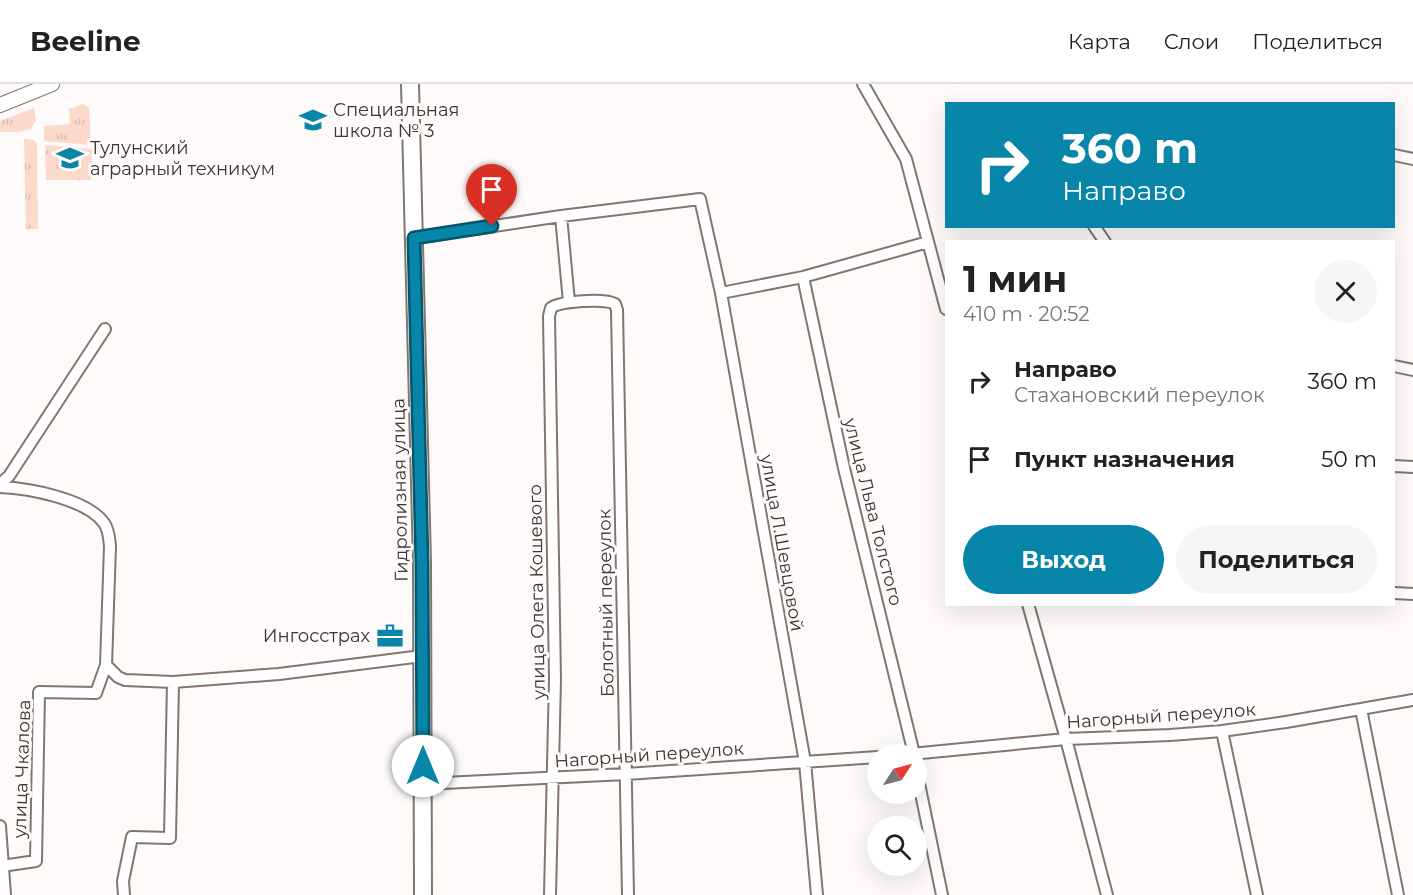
<!DOCTYPE html>
<html lang="ru">
<meta charset="utf-8">
<style>
body{margin:0;font-family:Montserrat,sans-serif;background:#f6f6f6;color:#222;height:100vh;display:flex;flex-direction:column;font-size:22px;white-space:nowrap}
*{box-sizing:border-box;margin:0}
p{font-size:20px;color:#767676}
.icon{flex:none;width:33px;height:33px;fill:none;stroke:currentColor;stroke-width:2;stroke-linecap:round;stroke-linejoin:round}
.map{position:relative;flex:1;overflow:hidden}
.side{position:absolute;left:945px;top:156px;width:450px;height:366px;display:flex;flex-direction:column;background:#fff;border-radius:0px;box-shadow:0 6px 24px #0002}
.side>*{flex:none}
.top-card{position:absolute;left:945px;top:18px;width:450px;height:126px;border-radius:0px;box-shadow:0 6px 24px #0002;background:#0786a9;color:#fff;overflow:hidden}
.needle{width:39px;rotate:54deg}
.fabs{position:absolute;left:867px;top:660px;display:grid;gap:12px}
.fabs a{display:grid;place-items:center;width:60px;height:60px;border-radius:50%;background:#fff;box-shadow:0 6px 24px #0002;font-size:30px}
.pin{position:absolute;display:grid;place-items:center;width:51px;height:51px;color:#fff;margin:-62px -26px;border-radius:50% 50% 50% 0;rotate:-45deg;box-shadow:0 0 6px #0007}
.pin .icon{rotate:45deg}
.me{position:absolute;width:66px;margin:-33px;rotate:0deg;stroke-linejoin:round;filter:drop-shadow(0 0 4px #0008)}
.turn{display:flex;align-items:center;gap:21px;height:126px;padding:0 18px;font-size:27px}
.turn .icon{width:78px;height:78px;stroke-width:2.5}
.turn b{display:block;font-size:42px;line-height:51px}
.round{display:grid;place-items:center;flex:none;width:63px;height:63px;border-radius:32px;background:#f6f6f6}
.headline{display:flex;align-items:center;justify-content:space-between;height:102px;padding:0 18px}
h1{font-size:36px;font-weight:700;line-height:45px}
.primary-button{display:flex;gap:12px;margin-top:auto;padding:12px 18px}
.primary-button a{flex:1;height:69px;border-radius:36px;background:#0786a9;color:#fff;font-size:24px;font-weight:700;line-height:69px;text-align:center}
.primary-button a+a{background:#f6f6f6;color:#222}
ul{padding:0;list-style:none}
li{display:flex;align-items:center;gap:18px;height:78px;padding:0 18px}
li div{flex:1}
li b{display:block;font-size:22px}
li em{font-style:normal}
header{display:flex;align-items:center;gap:36px;box-sizing:border-box;height:84px;padding:0 30px;background:#fff;border-bottom:2px solid #e0e0e0}
header strong{font-size:28px}
nav{display:flex;gap:33px;margin-inline-start:auto;font-size:21px}
.map>svg:first-child{display:block}
</style>
<header>
<strong>Beeline</strong>
<nav><a>Карта</a><a>Слои</a><a>Поделиться</a></nav>
</header>
<div class="map">
<svg width="1413" height="811" viewBox="0 0 1413 811">
<defs>
<pattern id="grass-tufts" width="24" height="20" patternUnits="userSpaceOnUse" patternTransform="scale(1.5)"><rect width="24" height="20" fill="#fbdacc"/><path d="M3 7l-1-3M5 7V3M7 7l1-3M15 17l-1-3M17 17v-4M19 17l1-3" fill="none" stroke="#d8bcb0"/></pattern>
</defs>
<rect width="100%" height="100%" fill="#fdfaf9"/>
<!-- grass -->
<path fill="url(#grass-tufts)" d="M83 20 89 24 91 61 44 57V42L70 40 69 25Z
M34 24 36 36 31 45 19 48H0V37Z
M24 55 34 56 37 60 38 145H26Z
M45 61 92 65V96H46Z"/>
<g fill="none" stroke-linecap="round" stroke-linejoin="round">
<defs>
<path id="minor" d="M863 0 906 75 946 225
M1394 71 1413 75
M561 132 569 218
M1094 142 1105 158
M414 154 561 132 700 115 721 209 805 678 817 811
M803 193 844 384 914 670
M721 209 803 193 928 158
M1394 282 1413 286
M1394 382 1413 383
M0 400 9 392 105 245
M0 403C28 404 87 415 104 439 109 446 109 454 110 462L106 581 96 609 39 608 36 777 2 782
M1394 509 1413 510
M1028 520 1066 655 1107 811
M106 581 118 593 125 596 173 598 279 590 422 572
M1361 625 1398 811
M1222 647 1257 811
M911 670 1066 655 1170 651 1222 647 1286 638 1413 616
M916 685 942 811
M423 700 626 690 878 673
M0 742 5 811
M124 811 123 797 132 753 170 754 173 598
M550 811 555 595 549 232 551 224C560 217 605 214 615 220L617 226 628 811"/>
<path id="tertiary" d="M0 21 52 0"/>
<path id="trunk" d="M410 0 422 479 423 811"/>
</defs>
<!-- minor casing -->
<use href="#minor" stroke="#827670" stroke-width="14"/>
<!-- tertiary casing -->
<use href="#tertiary" stroke="#827670" stroke-width="16"/>
<!-- trunk casing -->
<use href="#trunk" stroke="#827670" stroke-width="20"/>
<!-- minor -->
<use href="#minor" stroke="#fff" stroke-width="10"/>
<!-- tertiary -->
<use href="#tertiary" stroke="#fff" stroke-width="14"/>
<!-- trunk -->
<use href="#trunk" stroke="#fff" stroke-width="16"/>
</g>
<g fill="none" stroke-linecap="round" stroke-linejoin="round">
<defs>
<path id="route" d="M423 682 422 479 414 154 492 142"/>
</defs>
<!-- route casing -->
<use href="#route" stroke="#05576e" stroke-width="15"/>
<!-- route -->
<use href="#route" stroke="#0786a9" stroke-width="10"/>
</g>
<!-- icons -->
<defs>
<symbol id="school-bare" viewBox="-9 -9 18 18"><path d="M0-5L7-2L0 1L-7-2ZM-4 1L0 2.5L4 1V4Q0 6-4 4Z" fill="#0786a9" stroke="#fdfaf9" stroke-width="2.5" paint-order="stroke"/></symbol>
<symbol id="university-bare" viewBox="-9 -9 18 18"><path d="M0-5L7-2L0 1L-7-2ZM-4 1L0 2.5L4 1V4Q0 6-4 4Z" fill="#0786a9" stroke="#fdfaf9" stroke-width="2.5" paint-order="stroke"/></symbol>
<symbol id="office-bare" viewBox="-9 -9 18 18"><path d="M-6-3h4V-5.5h4V-3h4V5H-6ZM-1-4.5V-3h2v-1.5ZM-6 0V1H6V0Z" fill="#0786a9" stroke="#fdfaf9" stroke-width="2.5" paint-order="stroke"/></symbol>
</defs>
<g fill-rule="evenodd">
<use href="#school-bare" x="294" y="17" width="38" height="38"/>
<use href="#university-bare" x="51" y="55" width="38" height="38"/>
<use href="#office-bare" x="371" y="533" width="38" height="38"/>
</g>
<g text-anchor="middle" dominant-baseline="central" stroke-width="6" stroke-linejoin="round" paint-order="stroke">
<!-- poi labels -->
<g font-size="18" fill="#3b3533" stroke="#fdfaf9" text-anchor="start">
<text x="333" y="26">Специальная<tspan x="333" dy="21">школа № 3</tspan></text>
<text x="90" y="64">Тулунский<tspan x="90" dy="21">аграрный техникум</tspan></text>
<text x="370" y="552" text-anchor="end">Ингосстрах</text>
</g>
<!-- street labels -->
<g font-size="18" fill="#3b3533" stroke="#fdfaf9">
<text transform="translate(400 406) rotate(-91)">Гидролизная улица</text>
<text transform="translate(873 428) rotate(76)">улица Льва Толстого</text>
<text transform="translate(782 459) rotate(80)">улица Л.Шевцовой</text>
<text transform="translate(537 508) rotate(-91)">улица Олега Кошевого</text>
<text transform="translate(606 519) rotate(-91)">Болотный переулок</text>
<text transform="translate(1161 632) rotate(-4)">Нагорный переулок</text>
<text transform="translate(649 671) rotate(-4)">Нагорный переулок</text>
<text transform="translate(22 685) rotate(-88)">улица Чкалова</text>
</g>
</g>
</svg>
<div class="fabs">
<a><svg class="needle" viewBox="-14 -14 28 28"><path d="M0-13l5 13h-10z" fill="#e53935"/><path d="M0 13l5-13h-10z" fill="#767676"/></svg></a>
<a><svg class="icon" aria-label="search" viewBox="0 0 24 24"><circle cx="10" cy="10" r="6"/><path d="M15 15l6 6"/></svg></a>
</div>
<div class="pin" style="left:492px;top:142px;background:#d93025"><svg class="icon" aria-label="arrive" viewBox="0 0 24 24"><path d="M6 21V4h12l-3 4 3 4H6"/></svg></div>
<svg class="me" style="left:423px;top:682px" viewBox="-20 -20 40 40"><circle r="19" fill="#fff"/><path d="M0-13L10 11 0 6-10 11z" fill="#0786a9"/></svg>
<div class="top-card">
<div class="turn"><svg class="icon" aria-label="right" viewBox="0 0 24 24"><path d="M7 20v-9h11M14 6l5 5-5 5"/></svg><div><b>360 m</b>Направо</div></div>
</div>
<section class="side">
<div class="headline"><div><h1>1 мин</h1><p>410 m · 20:52</p></div><a class="round"><svg class="icon" aria-label="close" viewBox="0 0 24 24"><path d="M6 6l12 12M18 6L6 18"/></svg></a></div>
<ul>
<li><svg class="icon" aria-label="right" viewBox="0 0 24 24"><path d="M7 20v-9h11M14 6l5 5-5 5"/></svg><div><b>Направо</b><p>Стахановский переулок</p></div><em>360 m</em></li>
<li><svg class="icon" aria-label="arrive" viewBox="0 0 24 24"><path d="M6 21V4h12l-3 4 3 4H6"/></svg><div><b>Пункт назначения</b></div><em>50 m</em></li>
</ul>
<div class="primary-button"><a>Выход</a><a>Поделиться</a></div>
</section>
</div>
